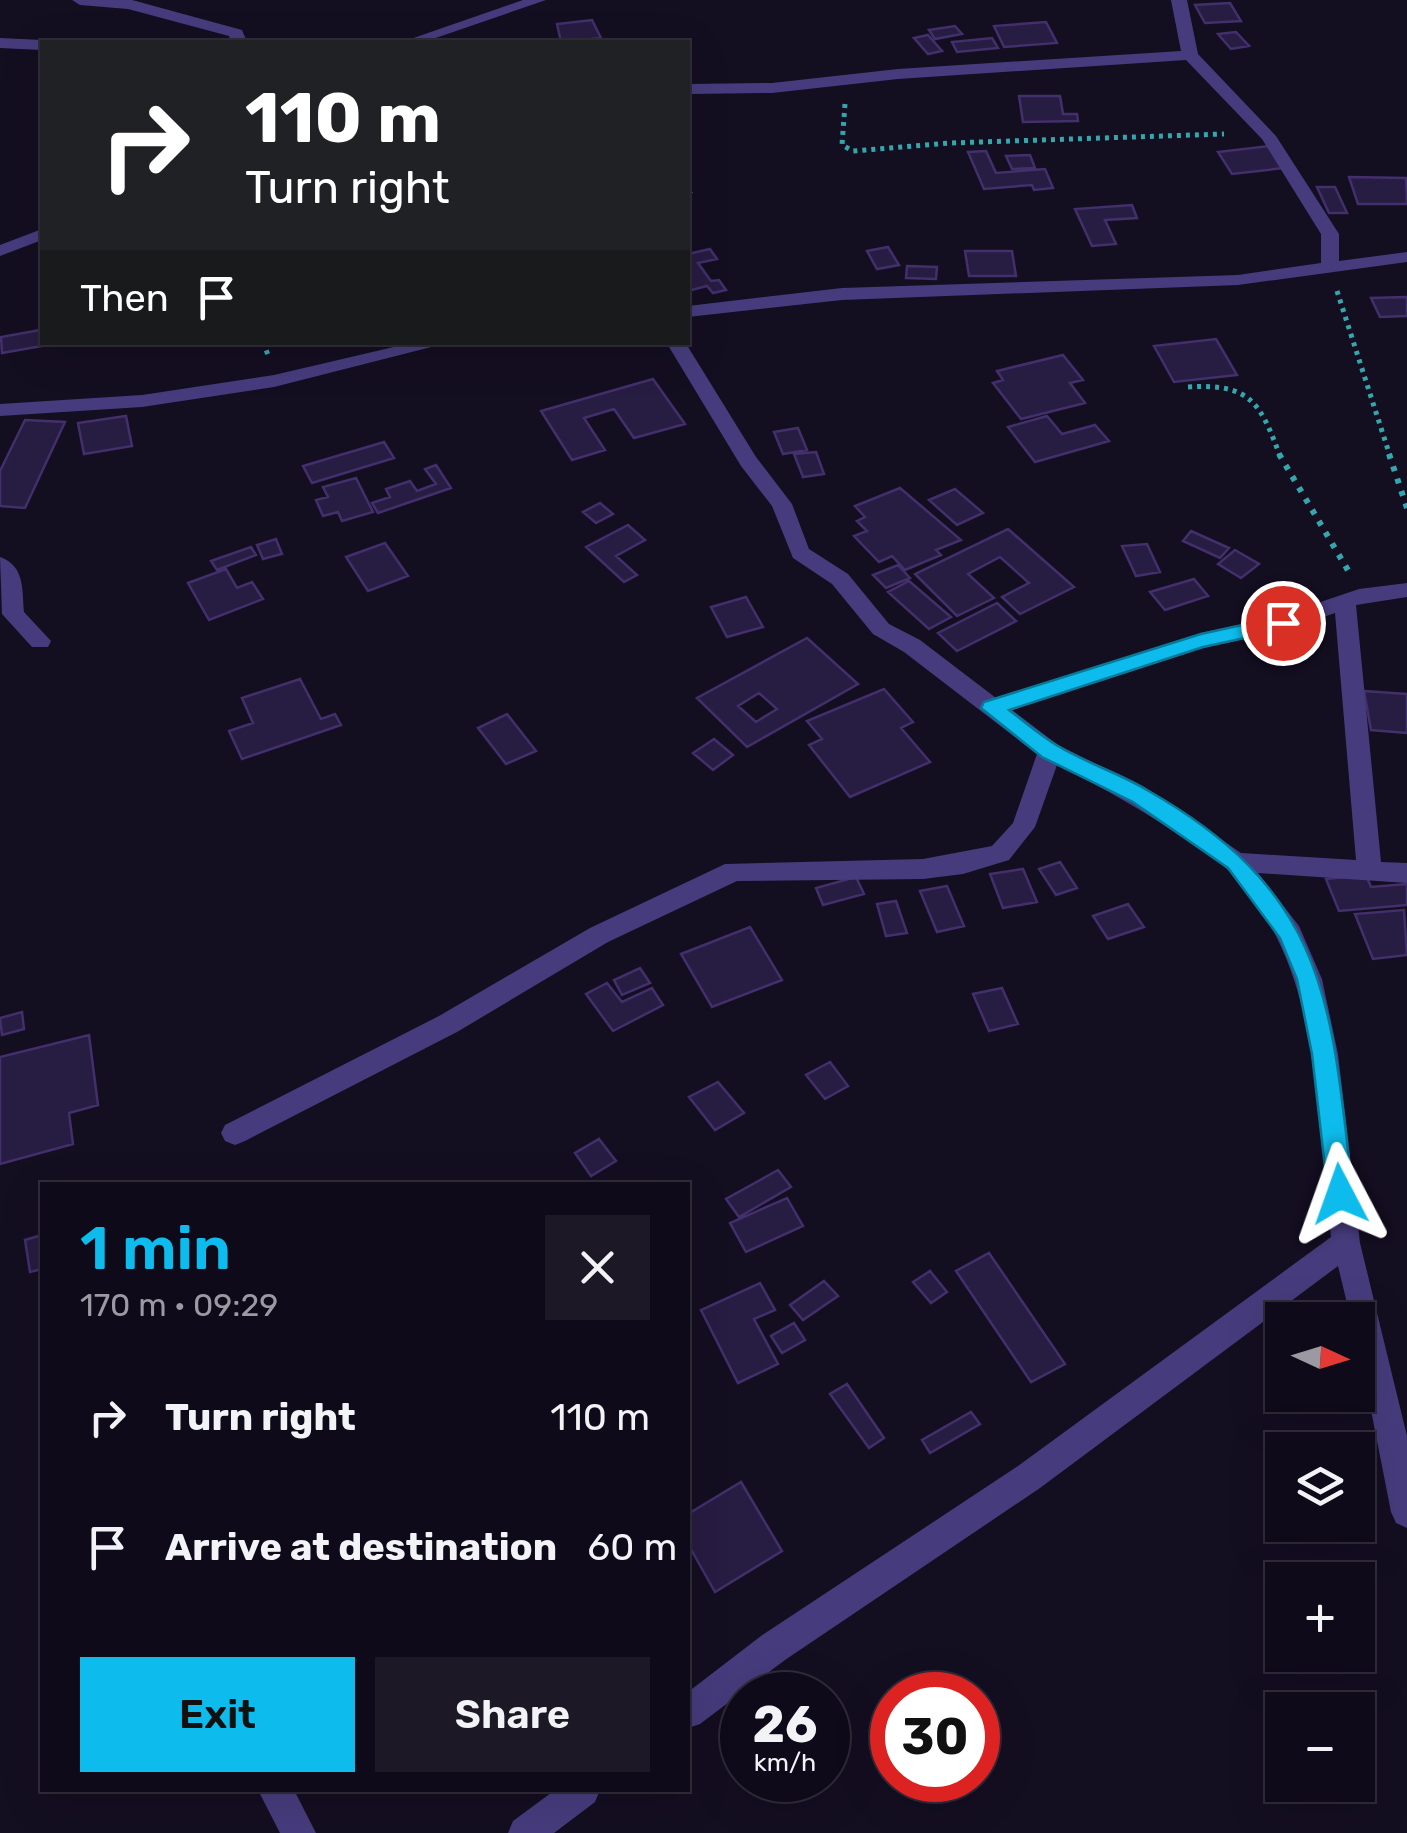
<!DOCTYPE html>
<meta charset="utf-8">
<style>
body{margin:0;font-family:Rubik,sans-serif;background:#1d1826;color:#f1f3f6;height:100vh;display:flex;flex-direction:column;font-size:38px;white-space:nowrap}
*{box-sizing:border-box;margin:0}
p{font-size:32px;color:#9b9aa2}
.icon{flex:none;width:55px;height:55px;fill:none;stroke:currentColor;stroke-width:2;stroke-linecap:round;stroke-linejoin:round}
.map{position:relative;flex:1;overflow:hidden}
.details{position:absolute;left:40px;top:1182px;width:650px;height:610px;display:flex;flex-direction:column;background:#0f0a19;border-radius:0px;box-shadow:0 10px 40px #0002,0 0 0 2px #2f2b38}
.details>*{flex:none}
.hud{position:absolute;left:40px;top:40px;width:650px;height:305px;border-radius:0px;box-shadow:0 10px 40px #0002,0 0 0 2px #2f2b38;background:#202124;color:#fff;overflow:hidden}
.needle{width:65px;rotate:94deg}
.buttons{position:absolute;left:1265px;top:1302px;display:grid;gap:20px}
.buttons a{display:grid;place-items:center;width:110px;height:110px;border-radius:0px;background:#0f0a19;box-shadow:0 10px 40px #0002,0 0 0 2px #2f2b38;font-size:50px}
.speed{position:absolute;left:720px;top:1672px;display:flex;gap:20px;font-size:50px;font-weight:700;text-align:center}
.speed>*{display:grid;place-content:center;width:130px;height:130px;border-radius:50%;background:#0f0a19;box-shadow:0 10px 40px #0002,0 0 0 2px #2f2b38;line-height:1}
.speed small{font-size:25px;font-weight:400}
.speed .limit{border:15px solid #d22;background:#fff;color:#111}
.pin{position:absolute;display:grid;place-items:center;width:85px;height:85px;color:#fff;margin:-42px;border:5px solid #fff;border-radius:50%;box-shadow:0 2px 10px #0007}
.me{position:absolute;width:110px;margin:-55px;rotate:356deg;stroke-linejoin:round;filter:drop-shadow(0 0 8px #0008)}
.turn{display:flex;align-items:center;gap:35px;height:210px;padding:0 40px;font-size:45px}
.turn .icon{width:130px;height:130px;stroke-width:2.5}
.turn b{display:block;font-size:70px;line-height:85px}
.then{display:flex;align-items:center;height:95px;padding:0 40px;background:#0003;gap:20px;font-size:38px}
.round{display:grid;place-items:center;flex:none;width:105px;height:105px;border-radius:0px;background:#1d1826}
.overview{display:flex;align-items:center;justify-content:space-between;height:170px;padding:0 40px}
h1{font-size:60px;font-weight:600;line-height:75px;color:#0dbcec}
.cta{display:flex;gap:20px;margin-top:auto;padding:20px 40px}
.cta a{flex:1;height:115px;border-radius:0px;background:#0dbcec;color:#111;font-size:40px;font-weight:600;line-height:115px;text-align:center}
.cta a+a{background:#1d1826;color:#f1f3f6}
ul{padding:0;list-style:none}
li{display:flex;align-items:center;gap:30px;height:130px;padding:0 40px}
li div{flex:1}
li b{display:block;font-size:38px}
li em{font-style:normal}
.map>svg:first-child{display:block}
</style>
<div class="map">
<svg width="1407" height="1833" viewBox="0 0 1407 1833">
<rect width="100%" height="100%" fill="#140e21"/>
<!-- building -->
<path fill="#271c41" stroke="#422f6b" stroke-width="2.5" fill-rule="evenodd" d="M1230 3 1241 21 1205 23 1195 5Z
M592 20 601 38 561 42 557 24Z
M1046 22 1057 43 1004 47 994 26Z
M955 26 962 34 935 39 929 30Z
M1236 32 1249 46 1231 49 1218 34Z
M928 35 942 51 928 54 914 38Z
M992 38 998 48 957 52 952 42Z
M1019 96H1060L1063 114H1077L1078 121 1023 122Z
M1269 146 1284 168 1232 174 1218 152Z
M986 151 996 173 1045 169 1053 188 1034 190 1032 185 984 189 968 152Z
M1030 155 1035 168 1012 169 1006 156Z
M1349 177 1406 178 1407 204H1358Z
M1317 187H1335L1347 213H1329Z
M1132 205 1137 218 1105 220 1116 244 1092 246 1075 209Z
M888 247 899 265 877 269 867 251Z
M710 249 717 259 698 263 711 281 719 280 726 290 713 293 707 286 688 291V254Z
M965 251H1012L1016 276H969Z
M907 266 937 267 936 279 906 278Z
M1407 297V316L1380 317 1371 298Z
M40 330 42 346 2 353 1 337Z
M1216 339 1237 375 1174 382 1154 346Z
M1063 355 1083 380 1070 383 1085 403 1021 419 993 383 1003 380 997 371Z
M653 379 685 424 634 438 614 409 584 418 605 450 572 460 541 411Z
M126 416 132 446 84 454 78 423Z
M1047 416 1062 434 1095 425 1109 441 1035 462 1008 427Z
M25 420 65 422 25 508 0 506V471Z
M798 428 807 450 783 454 774 432Z
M384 442 394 458 312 483 303 466Z
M816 452 824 474 803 477 794 454Z
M436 465 451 488 378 513 372 503 390 497 386 489 410 481 417 491 436 484 425 469Z
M356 478 373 512 342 521 338 512 323 516 316 500 328 497 323 487Z
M900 488 961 540 936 550 941 555 905 570 892 556 879 562 854 536 867 531 857 521 865 517 855 506Z
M955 489 983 513 957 525 929 500Z
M600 503 613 514 596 523 583 512Z
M628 525 645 540 616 556 637 575 624 582 586 547Z
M1008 529 1074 587 1020 614 1002 597 1029 583 1000 557 968 574 994 598 957 616 915 574Z
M1191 531 1229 548 1220 558 1183 541Z
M276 539 282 554 263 559 257 545Z
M385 543 408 576 368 591 346 557Z
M1147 544 1160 572 1136 576 1122 546Z
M251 547 256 555 217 570 211 561Z
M1235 550 1259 564 1241 578 1218 564Z
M898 565 910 578 886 588 873 575Z
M226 569 237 588 252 582 263 599 209 620 188 583Z
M1194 579 1208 596 1165 610 1150 592Z
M909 581 951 617 929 629 888 592Z
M746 597 763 627 727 637 711 607Z
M997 603 1016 621 957 651 938 633Z
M807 638 858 684 747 747 697 698ZM759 693 777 709 756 722 738 706Z
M300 679 321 719 335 714 341 725 242 759 229 731 253 723 242 698Z
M884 689 913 722 901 728 930 762 850 797 809 745 822 739 807 721Z
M1364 691 1407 694V733L1371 730Z
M507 714 536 751 506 764 478 728Z
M714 739 733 755 713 770 693 753Z
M1060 862 1077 888 1056 895 1039 869Z
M1023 869 1037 902 1003 908 990 874Z
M1366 875 1371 887 1407 884V905L1339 911 1326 879Z
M856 877 864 894 823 905 816 888Z
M947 886 964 926 937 932 920 891Z
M896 901 907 933 886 936 877 904Z
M1128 904 1144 927 1108 939 1093 916Z
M1404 910 1407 955 1373 959 1355 914Z
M750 927 782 980 712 1007 681 954Z
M640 968 650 983 622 995 614 980Z
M607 983 622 1002 652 988 663 1005 613 1031 586 994Z
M1002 988 1018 1024 989 1031 973 994Z
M22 1012 24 1029 2 1035 0 1018Z
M89 1035 98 1105 69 1113 73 1144 0 1164V1057Z
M830 1062 848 1086 825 1099 806 1075Z
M718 1082 744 1113 715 1130 689 1097Z
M599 1139 616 1161 591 1176 575 1153Z
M778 1170 791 1187 739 1217 726 1199Z
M787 1198 803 1226 746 1252 730 1223Z
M42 1235V1269L30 1272 25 1240Z
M989 1253 1065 1364 1031 1382 956 1271Z
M930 1271 947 1292 931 1303 913 1282Z
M824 1281 838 1296 803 1320 790 1305Z
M760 1283 775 1310 754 1319 778 1364 738 1383 701 1310Z
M794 1323 805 1340 782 1353 771 1336Z
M847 1384 884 1438 869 1448 830 1394Z
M971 1412 980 1424 930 1453 922 1440Z
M741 1482 782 1551 715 1592 688 1544V1514Z"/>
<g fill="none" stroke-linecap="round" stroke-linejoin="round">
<!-- path-far1 -->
<path stroke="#35a6ac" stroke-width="5" stroke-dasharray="4 5" stroke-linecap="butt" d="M845 104 842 145 853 151 950 143 1224 134
M688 193 696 196
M1337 291 1390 456
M263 342 268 355
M1188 387C1250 383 1260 402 1280 456"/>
<!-- path -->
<path stroke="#35a6ac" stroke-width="6" stroke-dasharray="5 8" stroke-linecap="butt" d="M1279 454 1349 572
M1389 454 1407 508"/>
<!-- minor -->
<path fill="#463c7d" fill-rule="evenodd" d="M72 0H132L242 30 247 42H231L229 36 128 9 80 5Z
M523 0H546L424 42H402Z
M1171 0H1187L1198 54 1276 136 1339 234V261L1407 252V262L1238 285 842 300 688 317V306L842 288 1238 275 1321 263V234L1262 139 1186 60 898 79 772 93 688 94V84L772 83 898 69 1181 51Z
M0 38 42 40 48 42H42V50L0 48Z
M42 229V240L0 256V245Z
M415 342H451L274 387 142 407 0 416V404L142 395 274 375Z
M666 342H685L756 457 792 504 809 549 848 574 889 624 920 640 996 698 1201 633 1279 616 1359 589 1407 583V597L1356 605 1381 862 1407 863V883L1258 873 1299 926 1322 979 1338 1054 1360 1243 1407 1436V1528L1396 1523 1391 1512 1358 1344V1320H1351L1338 1266 1040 1488 785 1660 700 1724 688 1728V1692L761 1636 1018 1466 1331 1237C1318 1116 1322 959 1227 869 1216 858 1201 851 1189 842 1146 812 1104 788 1057 765L1035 827 1009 860 963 874 923 879 737 881 608 942 457 1032 245 1141 235 1145 225 1141 221 1133 225 1125 439 1016 590 928 725 864 923 859 992 846 1013 823 1037 754 904 652 873 634 832 584 793 558 772 506 741 466ZM1335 613 1356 860 1241 853 1149 790 1058 745 1012 710 1203 648 1283 631Z
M0 557C25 566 22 589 24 612L51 641 48 647H32L2 614Z
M258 1790H294L316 1833H280Z
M555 1790H600L595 1802 554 1833H508L513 1821Z"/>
</g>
<!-- route -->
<path fill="#0dbcec" stroke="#087a99" stroke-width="2.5" d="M1283 616 1290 618V628L1203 647 1009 710C1025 722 1041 736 1058 746 1086 763 1119 773 1147 790 1330 894 1331 1004 1353 1194L1349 1202 1340 1205 1331 1202 1328 1194 1312 1054 1297 979 1280 938 1228 868 1133 802 1042 757 981 708 984 702 1201 634Z"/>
</svg>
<div class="buttons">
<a><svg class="needle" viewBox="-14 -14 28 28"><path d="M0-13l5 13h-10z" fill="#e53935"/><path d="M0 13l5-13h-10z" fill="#9b9aa2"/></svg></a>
<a><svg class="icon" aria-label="layers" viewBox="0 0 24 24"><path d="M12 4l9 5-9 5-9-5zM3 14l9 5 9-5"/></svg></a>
<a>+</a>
<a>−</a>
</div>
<div class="speed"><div>26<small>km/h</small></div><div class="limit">30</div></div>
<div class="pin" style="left:1283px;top:623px;background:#d93025"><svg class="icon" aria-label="arrive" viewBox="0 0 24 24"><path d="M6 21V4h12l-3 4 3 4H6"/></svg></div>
<svg class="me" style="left:1340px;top:1194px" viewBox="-20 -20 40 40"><path d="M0-17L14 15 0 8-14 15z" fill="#0dbcec" stroke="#fff" stroke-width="4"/></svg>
<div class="hud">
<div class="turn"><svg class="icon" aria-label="right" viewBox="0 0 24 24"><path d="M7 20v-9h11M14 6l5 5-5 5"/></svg><div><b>110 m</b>Turn right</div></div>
<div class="then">Then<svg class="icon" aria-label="arrive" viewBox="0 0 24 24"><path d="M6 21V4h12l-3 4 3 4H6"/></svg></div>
</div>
<section class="details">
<div class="overview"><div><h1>1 min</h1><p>170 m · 09:29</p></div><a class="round"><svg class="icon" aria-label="close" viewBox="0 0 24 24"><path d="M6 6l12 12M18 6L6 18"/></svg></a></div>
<ul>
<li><svg class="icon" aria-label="right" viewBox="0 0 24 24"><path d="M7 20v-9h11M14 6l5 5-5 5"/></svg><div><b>Turn right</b></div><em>110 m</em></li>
<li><svg class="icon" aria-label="arrive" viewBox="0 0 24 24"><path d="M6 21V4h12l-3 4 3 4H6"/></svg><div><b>Arrive at destination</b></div><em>60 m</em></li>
</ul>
<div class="cta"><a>Exit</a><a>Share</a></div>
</section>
</div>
